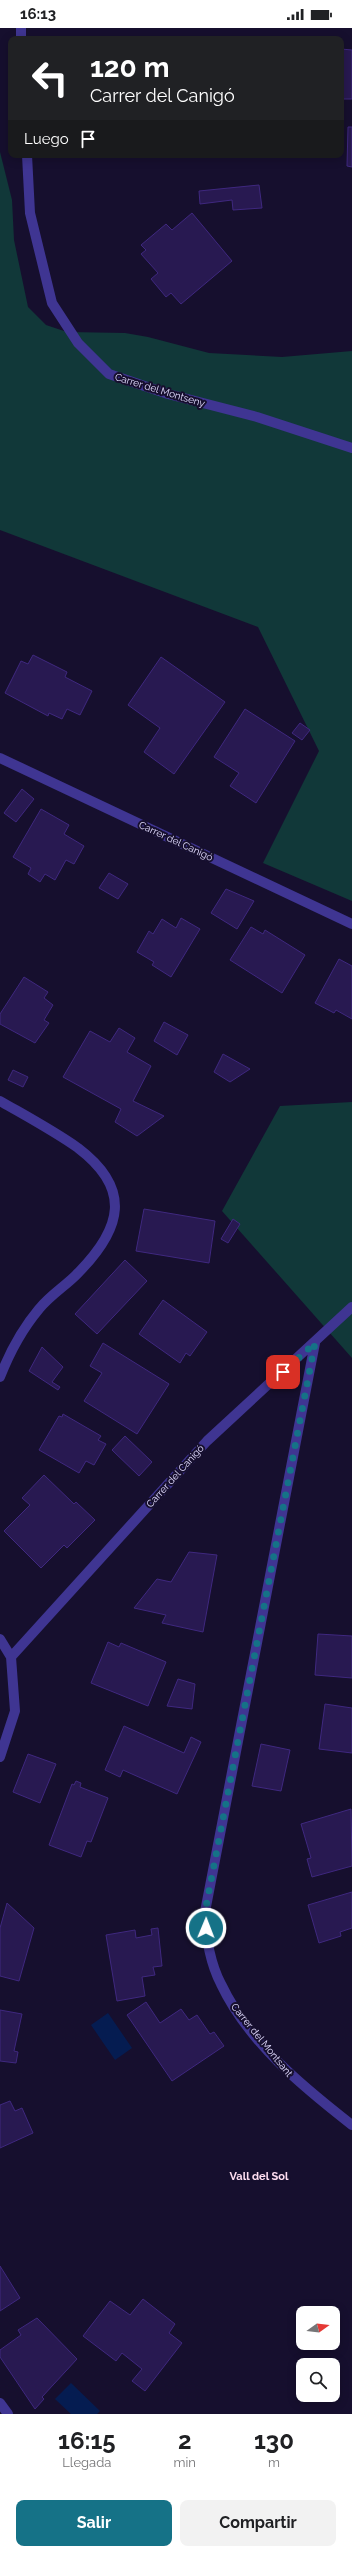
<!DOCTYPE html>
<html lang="es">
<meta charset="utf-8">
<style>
body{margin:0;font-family:Raleway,sans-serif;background:#f2f2f2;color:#202124;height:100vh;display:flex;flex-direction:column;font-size:15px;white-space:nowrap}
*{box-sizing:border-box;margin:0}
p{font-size:13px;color:#757577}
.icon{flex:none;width:22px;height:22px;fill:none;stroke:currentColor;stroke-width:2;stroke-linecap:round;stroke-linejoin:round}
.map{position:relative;height:2386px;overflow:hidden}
.side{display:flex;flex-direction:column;background:#fff;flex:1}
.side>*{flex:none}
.banner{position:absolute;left:8px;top:8px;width:336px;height:122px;border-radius:8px;box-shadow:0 2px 10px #0003;background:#202124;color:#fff;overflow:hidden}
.needle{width:26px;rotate:75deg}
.tools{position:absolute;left:296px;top:2278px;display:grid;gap:8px}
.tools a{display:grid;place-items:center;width:44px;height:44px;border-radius:8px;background:#fff;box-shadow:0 2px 10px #0003;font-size:20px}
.pin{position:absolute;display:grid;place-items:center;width:34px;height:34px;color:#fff;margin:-17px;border-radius:8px;box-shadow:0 2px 6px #0006}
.me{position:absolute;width:44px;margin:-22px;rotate:1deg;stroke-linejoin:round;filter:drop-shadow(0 0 3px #0008)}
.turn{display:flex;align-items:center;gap:14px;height:84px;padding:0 16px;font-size:18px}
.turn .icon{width:52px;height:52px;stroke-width:2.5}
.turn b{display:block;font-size:28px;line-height:34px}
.then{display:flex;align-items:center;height:38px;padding:0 16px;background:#0003;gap:8px;font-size:15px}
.eta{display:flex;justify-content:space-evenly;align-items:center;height:68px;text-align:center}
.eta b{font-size:24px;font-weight:700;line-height:28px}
.action{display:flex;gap:8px;margin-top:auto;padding:8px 16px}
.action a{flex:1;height:46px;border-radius:8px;background:#157287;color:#fff;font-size:16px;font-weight:700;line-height:46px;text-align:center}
.action a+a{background:#f2f2f2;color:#202124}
.status{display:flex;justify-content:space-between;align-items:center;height:28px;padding:0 20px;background:#fff;direction:ltr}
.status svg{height:11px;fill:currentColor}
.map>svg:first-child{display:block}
</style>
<div class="status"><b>16:13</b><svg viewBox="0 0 49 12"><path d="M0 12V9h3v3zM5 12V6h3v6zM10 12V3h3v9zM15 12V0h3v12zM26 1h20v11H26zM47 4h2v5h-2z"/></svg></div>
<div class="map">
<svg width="352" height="2386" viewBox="0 0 352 2386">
<rect width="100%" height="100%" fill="#160f2e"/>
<!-- green -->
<path fill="#113839" d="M0 124 12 172 14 212 28 279 46 297 67 304 125 305 148 309 209 325 282 329 352 323V873L263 835 319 723 258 599 0 502Z
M352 1074V1330L222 1183 280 1078Z"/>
<!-- water -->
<path fill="#051c51" d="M108 1985 132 2020 115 2032 91 1997Z
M71 2355 100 2383 97 2386H71L55 2371Z"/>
<!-- building -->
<path fill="#281951" stroke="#3f287f" d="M341 21 352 22V71H341Z
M348 99H352V139L347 138Z
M259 157 262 180 233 182 232 172 200 176 199 163Z
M192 185 232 233 181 276 171 265 166 269 151 251 158 245 141 226 146 222 141 217 166 196 172 202Z
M33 627 67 644 65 649 92 663 80 687 67 681 62 691 49 685 48 688 5 665 21 633 28 636Z
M161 629 225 674 174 746 144 724 160 700 128 677Z
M245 681 295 713 256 775 230 758 239 745 214 729Z
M300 695 310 702 302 712 292 705Z
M22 761 34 771 16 794 4 785Z
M41 781 69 797 64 806 84 818 74 836 66 832 55 852 45 846 40 854 28 846 31 840 13 829Z
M109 845 128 856 118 871 99 860Z
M226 861 254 873 237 901 211 885Z
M181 890 200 901 171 949 152 937 154 934 137 924 149 903 153 906 162 891 176 900Z
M251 899 263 906 265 902 305 927 282 965 230 932Z
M339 931 352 938V991L336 982 334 985 315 975Z
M24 949 48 964 44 970 53 977 44 992 49 995 35 1015 0 996V986Z
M164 994 188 1007 177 1027 154 1013Z
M119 1000 135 1010 127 1024 151 1038 133 1073 164 1088 137 1108 115 1094 121 1081 63 1049 90 1003 110 1014Z
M223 1026 250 1041 230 1054 214 1044Z
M13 1042 28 1049 23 1059 8 1052Z
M144 1181 215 1193 209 1235 136 1223Z
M233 1191 240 1196 228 1215 221 1211Z
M125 1232 147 1253 97 1306 75 1286Z
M163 1272 207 1304 190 1328 186 1325 180 1335 139 1306Z
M103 1315 169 1356 137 1406 84 1373 102 1345 90 1338Z
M42 1319 63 1339 52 1354 60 1359 58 1362 29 1343Z
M63 1386 101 1408 98 1412 106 1416 94 1437 86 1433 79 1445 39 1422 59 1388 62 1389Z
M125 1408 152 1434 139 1448 112 1422Z
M44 1447 74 1476 76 1474 95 1492 67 1520 64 1517 41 1540 4 1503 30 1477 22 1470Z
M189 1524 217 1527 203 1604 162 1595 166 1587 134 1580 157 1551 171 1554Z
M318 1606 352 1608V1650L315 1647Z
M108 1614 119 1619 121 1615 166 1634 148 1678 91 1655Z
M178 1651 195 1656 192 1681 167 1678Z
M325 1676 352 1680V1725L319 1721Z
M124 1698 184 1725 191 1709 201 1714 177 1766 123 1742 120 1749 105 1742Z
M261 1716 290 1722 281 1763 252 1758Z
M28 1726 56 1736 40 1775 13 1764Z
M76 1753 81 1755 80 1759 108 1770 91 1814 87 1813 81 1829 49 1817 72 1756 74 1757Z
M351 1781 352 1838 312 1849 307 1831 311 1830 301 1796Z
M352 1864V1900L340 1904 341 1908 319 1915 308 1877Z
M7 1875 34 1900 19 1953 0 1948V1900Z
M158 1900 162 1938 153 1939 155 1947 142 1949 145 1968 117 1973 106 1907 135 1902 136 1910 152 1907 151 1901Z
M146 1974 160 1995 181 1981 189 1992 197 1987 210 2006 214 2004 224 2018 172 2053 127 1987Z
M0 1982 22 1986 14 2023 18 2024 16 2035 0 2033Z
M10 2073 15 2083 22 2080 33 2105 0 2120V2077Z
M0 2238 20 2270 0 2283Z
M143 2271 175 2296 169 2305 182 2315 145 2363 132 2353 142 2341 122 2325 116 2333 83 2308 110 2273 130 2287Z
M37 2290 77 2331 42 2369 44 2371 35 2381 0 2329V2322L21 2307 18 2302Z"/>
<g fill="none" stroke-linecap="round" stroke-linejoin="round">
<!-- minor -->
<path stroke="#3f3592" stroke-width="10" d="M21 0V11
M27 127 30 185 52 275 78 315 109 346 168 366 257 389 352 420
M0 730 352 896
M0 1073C26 1088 54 1103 78 1120 132 1161 122 1200 79 1244 67 1257 50 1267 39 1281 23 1300 9 1326 0 1349
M315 1315 204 1889C207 1912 210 1935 221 1956 249 2015 302 2058 352 2097
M0 1611 11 1629 15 1683 0 1729
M11 1629 207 1413 352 1279
M0 2375 8 2386"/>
</g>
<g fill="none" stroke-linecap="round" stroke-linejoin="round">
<!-- route -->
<path stroke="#157287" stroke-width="7" stroke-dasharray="0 12.6" d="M206 1900 204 1889 315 1315 283 1344"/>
</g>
<g text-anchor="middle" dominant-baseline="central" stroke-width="4" stroke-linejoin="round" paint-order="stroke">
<!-- street labels -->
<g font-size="10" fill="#e2dcff" stroke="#160f2e">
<text transform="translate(160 362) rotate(17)">Carrer del Montseny</text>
<text transform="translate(176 813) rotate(25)">Carrer del Canigó</text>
<text transform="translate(175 1448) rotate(-48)">Carrer del Canigó</text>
<text transform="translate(262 2012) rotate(51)">Carrer del Montsant</text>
</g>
<!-- neighbourhood labels -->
<g font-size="11" font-weight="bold" fill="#ffdef1" stroke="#160f2e">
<text x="259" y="2148">Vall del Sol</text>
</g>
</g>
</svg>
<div class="tools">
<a><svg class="needle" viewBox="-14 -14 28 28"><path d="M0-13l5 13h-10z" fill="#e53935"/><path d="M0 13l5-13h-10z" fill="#757577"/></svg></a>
<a><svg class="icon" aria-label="search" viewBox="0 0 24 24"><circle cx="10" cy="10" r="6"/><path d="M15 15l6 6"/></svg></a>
</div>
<div class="pin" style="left:283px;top:1344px;background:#d93025"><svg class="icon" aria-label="arrive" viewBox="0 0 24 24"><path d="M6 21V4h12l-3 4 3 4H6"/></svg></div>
<svg class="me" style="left:206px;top:1900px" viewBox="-20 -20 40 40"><circle r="17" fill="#157287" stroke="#fff" stroke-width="3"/><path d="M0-11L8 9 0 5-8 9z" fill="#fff"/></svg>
<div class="banner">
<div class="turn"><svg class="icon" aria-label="left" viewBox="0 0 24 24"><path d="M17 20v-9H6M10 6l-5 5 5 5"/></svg><div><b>120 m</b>Carrer del Canigó</div></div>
<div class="then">Luego<svg class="icon" aria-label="arrive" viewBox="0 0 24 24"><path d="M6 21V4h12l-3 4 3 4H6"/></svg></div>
</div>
</div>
<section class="side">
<div class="eta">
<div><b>16:15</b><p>Llegada</p></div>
<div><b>2</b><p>min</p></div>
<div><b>130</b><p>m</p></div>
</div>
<div class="action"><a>Salir</a><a>Compartir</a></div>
</section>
